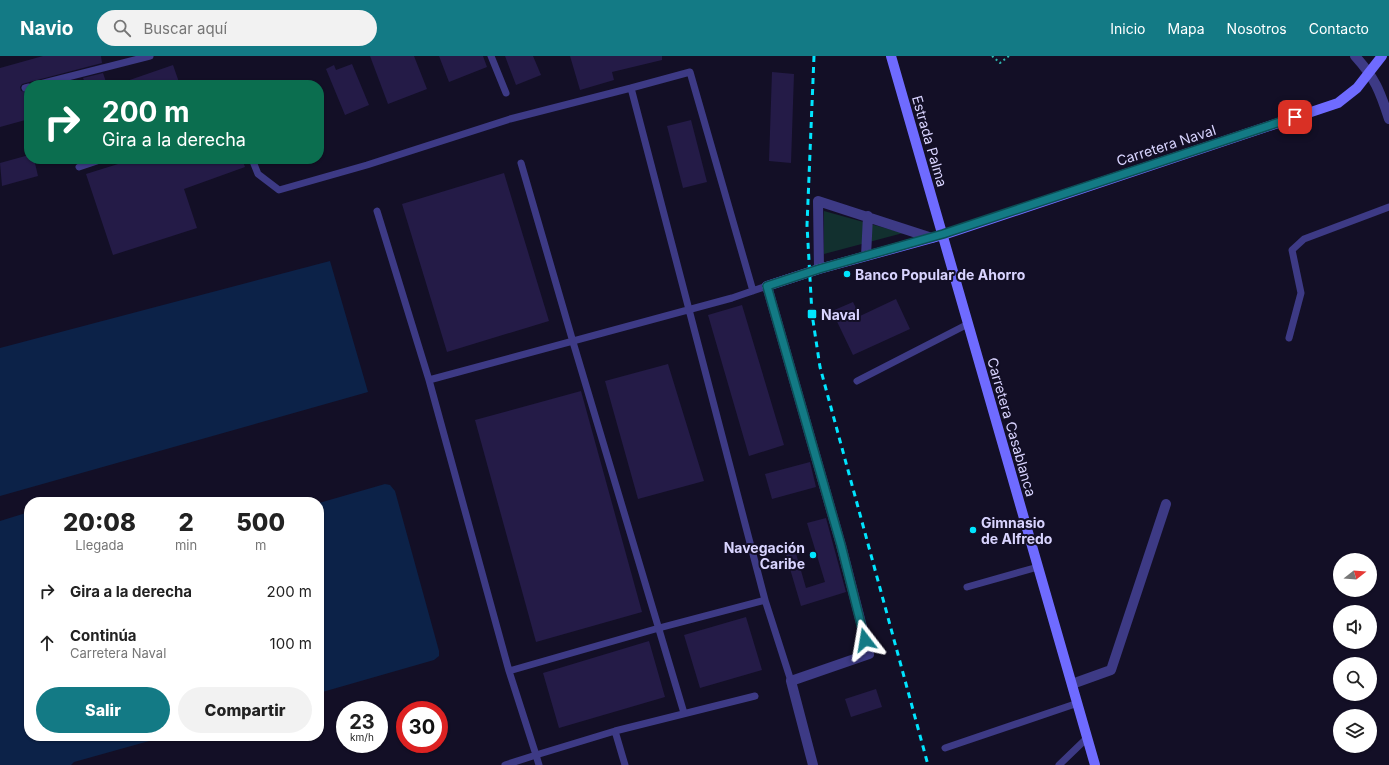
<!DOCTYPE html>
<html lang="es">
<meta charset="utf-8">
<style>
body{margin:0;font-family:Inter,sans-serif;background:#f2f2f2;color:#222;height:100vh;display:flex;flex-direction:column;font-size:15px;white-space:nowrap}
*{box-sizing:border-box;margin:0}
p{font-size:13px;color:#767676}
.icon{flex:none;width:22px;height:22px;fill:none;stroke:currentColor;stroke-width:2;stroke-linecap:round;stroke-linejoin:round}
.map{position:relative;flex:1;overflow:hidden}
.side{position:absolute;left:24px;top:441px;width:300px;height:244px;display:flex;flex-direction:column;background:#fff;border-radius:16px;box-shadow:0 1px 3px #0004}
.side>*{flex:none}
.guide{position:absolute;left:24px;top:24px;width:300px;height:84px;border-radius:16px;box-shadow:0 1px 3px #0004;background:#0b6e4f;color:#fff;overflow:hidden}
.needle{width:26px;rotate:73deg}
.controls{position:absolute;left:1333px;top:497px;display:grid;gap:8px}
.controls a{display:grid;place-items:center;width:44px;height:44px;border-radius:50%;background:#fff;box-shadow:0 1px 3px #0004;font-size:20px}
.speed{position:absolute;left:336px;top:645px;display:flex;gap:8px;font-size:20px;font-weight:700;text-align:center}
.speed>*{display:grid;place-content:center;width:52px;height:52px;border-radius:50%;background:#fff;box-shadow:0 1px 3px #0004;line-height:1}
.speed small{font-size:10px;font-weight:400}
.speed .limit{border:6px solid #d22;background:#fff;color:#111}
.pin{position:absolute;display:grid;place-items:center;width:34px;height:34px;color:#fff;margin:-17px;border-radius:8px;box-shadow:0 2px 6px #0006}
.me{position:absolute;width:44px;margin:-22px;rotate:346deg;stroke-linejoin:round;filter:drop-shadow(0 0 3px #0008)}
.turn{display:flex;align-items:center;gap:14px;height:84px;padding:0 12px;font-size:18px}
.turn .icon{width:52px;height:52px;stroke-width:2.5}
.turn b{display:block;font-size:28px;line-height:34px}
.eta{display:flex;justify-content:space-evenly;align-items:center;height:68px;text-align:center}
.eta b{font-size:24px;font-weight:800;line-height:28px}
.button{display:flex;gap:8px;margin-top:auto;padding:8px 12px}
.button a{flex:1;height:46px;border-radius:24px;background:#137a85;color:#fff;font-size:16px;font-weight:800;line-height:46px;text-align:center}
.button a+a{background:#f2f2f2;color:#222}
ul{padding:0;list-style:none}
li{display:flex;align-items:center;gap:12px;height:52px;padding:0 12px}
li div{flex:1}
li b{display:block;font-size:15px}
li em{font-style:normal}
header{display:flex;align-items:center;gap:24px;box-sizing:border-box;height:56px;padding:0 20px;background:#137a85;color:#fff}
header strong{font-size:19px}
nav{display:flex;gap:22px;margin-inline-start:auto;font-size:14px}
.search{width:280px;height:36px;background:#f2f2f2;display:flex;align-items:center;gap:10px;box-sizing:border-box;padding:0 14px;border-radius:22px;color:#767676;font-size:15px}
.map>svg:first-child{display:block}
</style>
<header>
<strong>Navio</strong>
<div class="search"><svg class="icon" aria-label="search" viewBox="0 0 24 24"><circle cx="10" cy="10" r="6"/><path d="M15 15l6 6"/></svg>Buscar aquí</div>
<nav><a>Inicio</a><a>Mapa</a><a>Nosotros</a><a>Contacto</a></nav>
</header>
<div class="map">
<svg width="1389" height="709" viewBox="0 0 1389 709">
<rect width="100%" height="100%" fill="#130f26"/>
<!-- green -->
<path fill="#12302f" d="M824 155 903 177 824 198Z"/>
<!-- water -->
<path fill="#0c2248" d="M330 205 368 336 0 440V292Z
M385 428 390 429 395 435 439 595V600L434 604 319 637V447Z
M29 456V680H167L74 706 71 709H0V465Z"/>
<!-- building -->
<path fill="#241b47" d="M43 0H101L102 7 22 28 20 31 21 35 29 36V63L0 71V12Z
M370 0H414L427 33 388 48Z
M439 0H483L487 11 449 26Z
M505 0H533L541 19 516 29Z
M570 0H662V4L612 16 614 24 580 34Z
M352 8 369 49 345 59 326 13 334 9 336 14Z
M173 9 180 29H121V27Z
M772 16 794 18 791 107 769 105Z
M103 17 107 29H86L83 22Z
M691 64 707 126 683 132 667 70Z
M29 99V103H34L38 120 2 130 0 107Z
M134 103H242L245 111 184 133 197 172 113 199 86 118Z
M504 117 549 265 447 296 402 148Z
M896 243 910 273 853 299 832 255 853 246 860 260Z
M742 249 784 389 749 400 708 259Z
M668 308 704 425 638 443 605 325Z
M581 335 642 556 536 586 475 364Z
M810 406 816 431 772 443 765 418Z
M826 462 846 536 801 550 783 489 793 487 806 532 825 526 807 467Z
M746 561 762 614 700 632 684 579Z
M649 585 665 641 559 672 543 617Z
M876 633 882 651 851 661 845 643Z"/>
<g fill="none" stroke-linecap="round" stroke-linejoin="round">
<!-- path -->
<path stroke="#2fb8b0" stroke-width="2" stroke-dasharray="2 3" stroke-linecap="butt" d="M992 0 1000 7 1009 0"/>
<!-- lane -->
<path stroke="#3d3a85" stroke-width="7" d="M491 0 506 37
M36 29 150 0
M25 32 29 31
M631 32 690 16 753 235
M252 103 258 118 279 134 367 109 510 63 631 32 765 544 791 625
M521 107 573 286 684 657
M79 111 103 103
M377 155 429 324 509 615 536 699 615 675
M1289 282 1301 237 1292 194 1304 183 1389 151
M429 324 732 242 767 230
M857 325 968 268
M967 531 1038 511
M509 615 659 572 765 544
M945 692 1078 647
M505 709 536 699 539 709
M625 709 615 675 755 640
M1059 709 1087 682"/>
<!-- street -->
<path stroke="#3d3a85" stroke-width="10" d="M1355 0C1375 22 1380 35 1389 63
M866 200 868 160
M819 213 818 145 932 182
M767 230 841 489 869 598 791 625 813 709
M1072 628 1111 614 1166 448"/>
<!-- secondary -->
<path stroke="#6f6bff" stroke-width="10" d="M891 0 1095 709
M767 230 819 213 943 179 1338 47 1357 32 1382 0"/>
<!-- rail -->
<path stroke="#00e5ff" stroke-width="3" stroke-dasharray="6 5" stroke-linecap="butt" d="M814 0 807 169 812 258 820 311 928 709"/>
</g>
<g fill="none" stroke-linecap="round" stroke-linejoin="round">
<defs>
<path id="route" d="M865 584 841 489 767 230 819 213 943 178 1295 61"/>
</defs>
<!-- route casing -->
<use href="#route" stroke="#0c4f56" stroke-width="10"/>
<!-- route -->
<use href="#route" stroke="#137a85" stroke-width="7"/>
</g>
<!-- markers -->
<g fill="#00e5ff" stroke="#130f26" stroke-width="1.5">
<circle cx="847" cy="218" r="4"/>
<rect x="807" y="253" width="10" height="10" rx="2"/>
<circle cx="973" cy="474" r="4"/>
<circle cx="813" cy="499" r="4"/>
</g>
<g text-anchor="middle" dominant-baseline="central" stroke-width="4" stroke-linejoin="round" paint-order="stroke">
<!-- street labels -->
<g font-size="14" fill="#d9d4ff" stroke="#130f26">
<text transform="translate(930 85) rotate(74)">Estrada Palma</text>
<text transform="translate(1166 89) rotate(-18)">Carretera Naval</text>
<text transform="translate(1012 371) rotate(74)">Carretera Casablanca</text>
</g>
<!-- poi labels -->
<g font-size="14" font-weight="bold" fill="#d9d4ff" stroke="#130f26" text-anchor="start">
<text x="855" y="218">Banco Popular de Ahorro</text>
<text x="821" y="258">Naval</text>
<text x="981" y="466">Gimnasio<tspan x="981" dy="16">de Alfredo</tspan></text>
<text x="805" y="491" text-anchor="end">Navegación<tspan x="805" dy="16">Caribe</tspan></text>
</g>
</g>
</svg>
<div class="controls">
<a><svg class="needle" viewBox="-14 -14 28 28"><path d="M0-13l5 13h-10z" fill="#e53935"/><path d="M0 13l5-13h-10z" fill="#767676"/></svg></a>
<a><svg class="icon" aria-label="sound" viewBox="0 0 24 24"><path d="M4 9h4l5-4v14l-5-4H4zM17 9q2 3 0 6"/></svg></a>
<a><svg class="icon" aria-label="search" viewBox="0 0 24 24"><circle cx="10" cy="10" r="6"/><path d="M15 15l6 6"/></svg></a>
<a><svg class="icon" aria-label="layers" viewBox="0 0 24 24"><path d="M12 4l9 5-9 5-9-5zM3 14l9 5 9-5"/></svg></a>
</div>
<div class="speed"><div>23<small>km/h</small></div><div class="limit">30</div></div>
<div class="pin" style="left:1295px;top:61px;background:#d93025"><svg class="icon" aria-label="arrive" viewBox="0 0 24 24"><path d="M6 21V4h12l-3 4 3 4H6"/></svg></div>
<svg class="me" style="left:865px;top:584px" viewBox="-20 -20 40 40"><path d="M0-17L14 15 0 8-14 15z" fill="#137a85" stroke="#fff" stroke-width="4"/></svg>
<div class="guide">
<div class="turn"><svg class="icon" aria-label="right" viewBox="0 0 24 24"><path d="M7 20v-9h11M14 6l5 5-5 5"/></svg><div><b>200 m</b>Gira a la derecha</div></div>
</div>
<section class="side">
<div class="eta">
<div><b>20:08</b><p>Llegada</p></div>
<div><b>2</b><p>min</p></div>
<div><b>500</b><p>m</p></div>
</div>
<ul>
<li><svg class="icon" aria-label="right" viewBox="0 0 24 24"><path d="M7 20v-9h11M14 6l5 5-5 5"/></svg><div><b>Gira a la derecha</b></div><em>200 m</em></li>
<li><svg class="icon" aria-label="ahead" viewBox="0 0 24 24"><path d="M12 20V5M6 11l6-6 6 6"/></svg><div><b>Continúa</b><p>Carretera Naval</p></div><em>100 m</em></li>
</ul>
<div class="button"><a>Salir</a><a>Compartir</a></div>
</section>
</div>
